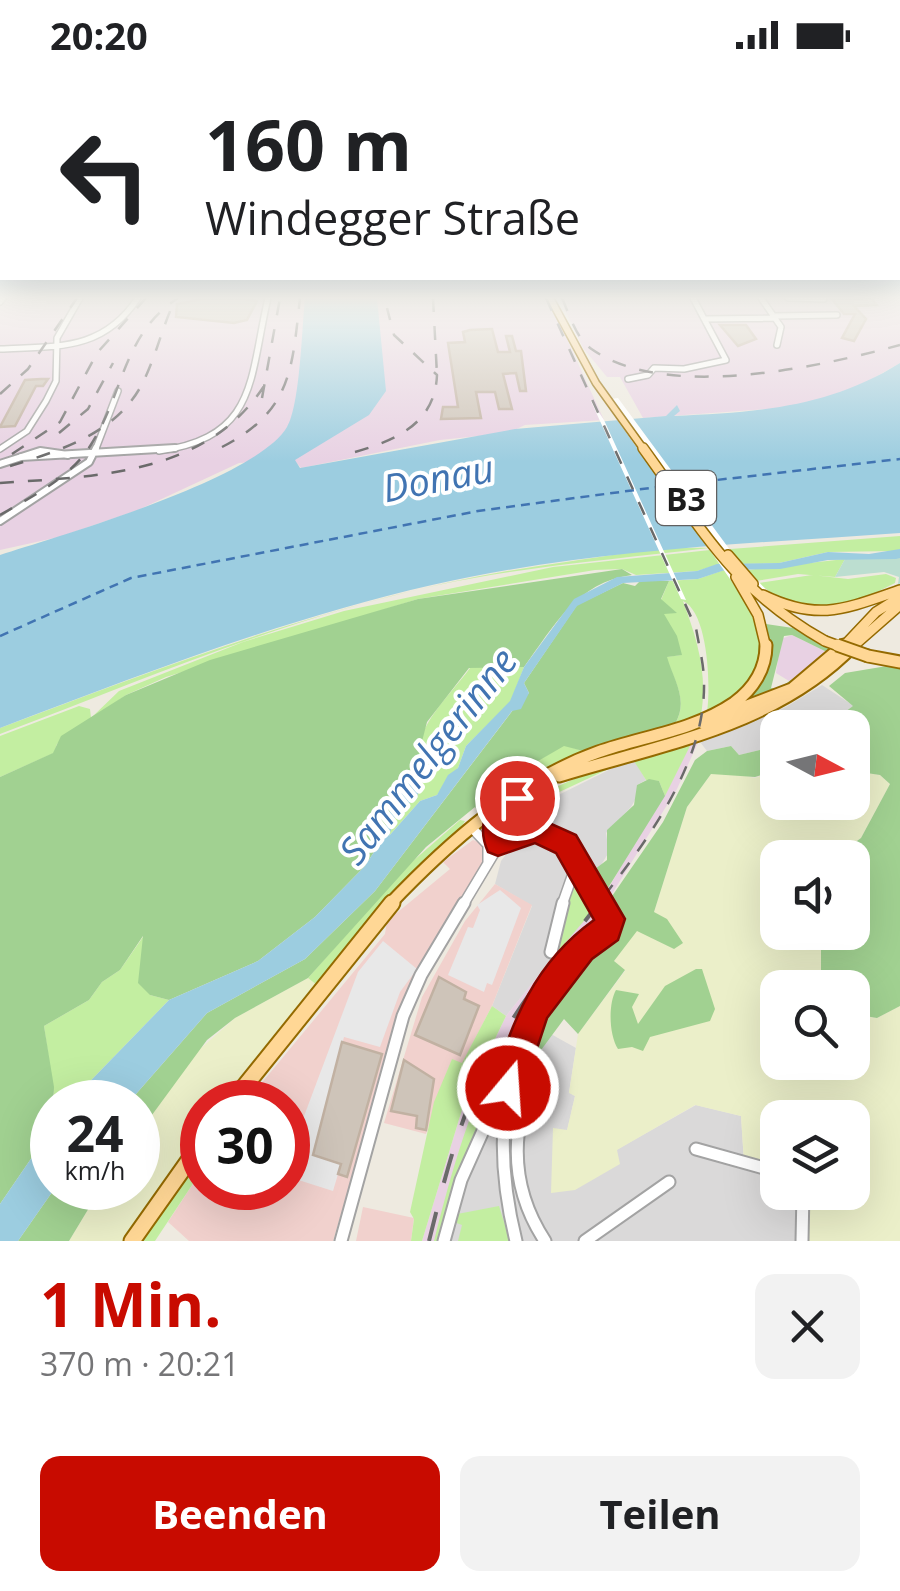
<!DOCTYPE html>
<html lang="de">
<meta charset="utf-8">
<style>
body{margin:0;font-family:"Open Sans",sans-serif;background:#f2f2f2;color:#202124;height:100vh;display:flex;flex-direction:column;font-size:38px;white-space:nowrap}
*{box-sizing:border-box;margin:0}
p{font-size:32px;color:#757577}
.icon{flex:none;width:55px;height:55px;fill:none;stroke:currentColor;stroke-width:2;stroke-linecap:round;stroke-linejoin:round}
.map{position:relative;height:1171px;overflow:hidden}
.side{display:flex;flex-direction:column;background:#fff;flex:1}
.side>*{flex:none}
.guide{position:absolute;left:0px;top:0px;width:900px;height:210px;box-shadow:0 10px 40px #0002;background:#fff;color:#202124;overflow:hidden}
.needle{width:65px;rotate:97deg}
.fabs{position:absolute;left:760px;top:640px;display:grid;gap:20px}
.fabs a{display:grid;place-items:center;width:110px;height:110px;border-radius:20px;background:#fff;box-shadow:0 10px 40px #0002;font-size:50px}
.speed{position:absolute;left:30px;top:1010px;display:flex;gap:20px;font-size:50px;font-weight:700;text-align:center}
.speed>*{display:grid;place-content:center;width:130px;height:130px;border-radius:50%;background:#fff;box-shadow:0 10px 40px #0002;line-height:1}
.speed small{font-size:25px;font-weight:400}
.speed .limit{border:15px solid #d22;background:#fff;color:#111}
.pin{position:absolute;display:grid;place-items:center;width:85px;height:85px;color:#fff;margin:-42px;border:5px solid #fff;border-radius:50%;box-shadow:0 2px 10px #0007}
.me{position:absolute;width:110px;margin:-55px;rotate:18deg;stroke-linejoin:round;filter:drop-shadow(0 0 8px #0008)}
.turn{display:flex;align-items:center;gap:35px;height:210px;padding:0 40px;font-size:45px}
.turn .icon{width:130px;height:130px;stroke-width:2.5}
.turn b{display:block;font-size:70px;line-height:85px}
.round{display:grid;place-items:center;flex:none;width:105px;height:105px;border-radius:20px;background:#f2f2f2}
.overview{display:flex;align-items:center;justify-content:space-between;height:170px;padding:0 40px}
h1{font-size:60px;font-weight:700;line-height:75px;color:#c80b00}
.action{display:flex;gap:20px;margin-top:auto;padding:20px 40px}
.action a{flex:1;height:115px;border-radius:20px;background:#c80b00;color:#fff;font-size:40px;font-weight:700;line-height:115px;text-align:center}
.action a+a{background:#f2f2f2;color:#202124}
.status{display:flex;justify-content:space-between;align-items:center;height:70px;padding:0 50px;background:#fff;direction:ltr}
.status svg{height:28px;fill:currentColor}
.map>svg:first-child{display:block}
</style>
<div class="status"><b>20:20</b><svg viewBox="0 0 49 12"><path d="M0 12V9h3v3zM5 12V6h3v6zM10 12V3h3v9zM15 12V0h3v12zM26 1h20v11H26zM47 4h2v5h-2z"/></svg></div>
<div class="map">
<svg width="900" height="1171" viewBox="0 0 900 1171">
<rect width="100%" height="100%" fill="#eeeae0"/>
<!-- residential -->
<path fill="#dad9d9" d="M822 615 854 636 825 657 778 658 777 676 739 685 731 676 707 681 700 672 786 637Z
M633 688 646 710 637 715 639 723 631 737 606 763 609 782 598 800 587 805 560 769 541 758 522 761 528 749 526 741Z
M540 764 569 785 554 886 506 946 492 936 532 836 495 814 501 791 513 775Z
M549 963 576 978 569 1022 575 1026 567 1061 553 1059 555 1103 619 1093 616 1080 696 1035 741 1046 744 1093 777 1098 778 1122 807 1123 808 1171H442L493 1035 509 1030 520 996 528 999Z"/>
<!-- commercial -->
<path fill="#f1d1cd" d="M473 770 484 774V790L402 938 333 1171H189L168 1152 202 1100V1118H288V1032H246L385 864 387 851 450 799 443 792Z
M495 814 532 835 492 936 462 994 452 990 426 1064 384 1053 422 927 465 851Z
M363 1137 414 1148 411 1171H356Z"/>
<!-- industrial -->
<path fill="#e8d1e3" d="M0 228H548L604 350 525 355 508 363 440 370 301 398 294 390 239 393 138 440 59 467 0 480Z
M559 228H900V293L854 319 796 337 643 348 620 307H607L583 278Z
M792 565 831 584 789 611 776 603 781 569Z
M701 666 677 719 600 843V854L568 885 515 953 475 1034 434 1171H422L464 1033 506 946 611 814 694 668Z"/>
<!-- farmland -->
<path fill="#ebefc9" d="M777 700 778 732H852L853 701 880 705 890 714 861 768 835 787 778 788V862L821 863V917L778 918V992H852L853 944 877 948 900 936V1171H808V1123L852 1122V1048H778L777 1098 744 1093 741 1046 695 1035 617 1080 620 1094 575 1120 551 1123 553 1058 567 1060 575 1026 569 1023 578 964 625 901 614 891 620 879 637 860 674 879 654 842 687 737 711 704 724 701 755 708Z
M308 908 317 915 223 1032H202V1061L124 1171H69L101 1118H138V1064L190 988 235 948Z"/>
<!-- grass -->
<path fill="#c3eea1" d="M900 466V479L896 481 828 482 779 493 742 494 730 479Z
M709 478C618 489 528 496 438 515 286 548 145 609 0 664V658C186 588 368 518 566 492 612 485 663 476 709 478Z
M710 480 720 494 697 501 636 505 622 499 595 500 418 529 166 607 126 625 57 674 54 683 0 707V666L79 636 90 639 91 648 119 621 243 572 344 541 553 497Z
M845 489 835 507 798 504 756 511 747 500Z
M724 500C767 564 785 599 707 642 711 616 708 542 683 531 697 569 708 604 701 645L675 654C689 630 674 611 666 587L681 585 663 543H676L661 530 669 511 698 509Z
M886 504 896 508 895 513C850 537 800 552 759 513L812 505 848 509Z
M486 595 524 597 511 631 466 676 458 698 437 725 420 731 388 767 398 738 416 729 426 696 417 691C417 653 449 627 470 598Z
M694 668 665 726 659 711 646 710 632 688 523 739 522 752 513 762 504 757C518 718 654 682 694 668Z
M564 675 587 682 528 710 481 742 507 709Z
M460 750 465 751 462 756 404 814 317 915 308 908 405 798Z
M577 807 595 838 554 886 571 808Z
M145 864 150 925 169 930 70 1032H55L44 956 89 930 102 912 120 900Z
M540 919 442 1171H434C456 1083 482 991 540 919Z
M492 936 506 946 464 1033 422 1171H411L414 1149 410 1142 434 1032 452 989 462 993Z
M202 1083V1100L155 1171H140Z
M499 1136 510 1171H458L462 1155 451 1151 452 1145Z"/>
<!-- forest -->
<path fill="#a1d191" d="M622 499 632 505C577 512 554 556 524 597L469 598 427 652 417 691 391 739 381 771 365 796 315 847 258 891 169 930 150 925 138 913 143 866 120 900 102 912 89 930 44 956 54 1017 52 1058 0 1134V707L53 683 61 666 126 625 210 590 418 529Z
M641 510 669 511 661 529 677 543 664 544 677 566 682 585 667 587C674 611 689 630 675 654L587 682 564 676 507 709 480 742 475 737 426 777 308 908 235 948 207 970 138 1064V1032H129L207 943 305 889 375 821 513 640 529 623 524 613 577 535 623 513 635 516Z
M766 554 793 558 834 578 831 584 792 565 784 566 771 618 778 619 817 592 797 612 755 628 749 623 770 578Z
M887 596 900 598V936L877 948 853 944 852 918 821 917V863L852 862V788L835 787 861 768 890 714 880 705 853 701 852 658 825 657 853 636 829 616 845 603Z
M731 676 739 685 777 676V700L755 707 711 704 687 737 654 842 667 849 683 873 674 879 637 861 614 891 625 900 578 964 564 949 527 999 520 996C532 955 550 916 582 886 590 878 605 873 615 865L617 843 608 832 663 752 695 690 707 681Z
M649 709 659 711 665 726 603 826 587 805 607 790V760L634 735 637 715Z
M696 899H702L715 939 710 951 650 967 643 981 632 977 618 979C609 965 608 934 616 920L639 924 632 937 638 954 665 916Z
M55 1118H101L69 1171H18Z"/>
<!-- wetland -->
<path fill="#bcded0" d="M900 488V517L859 533 898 514 899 507 884 502 835 507 845 489Z"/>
<!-- parking -->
<path fill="#e8e8e8" d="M500 820 521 838 492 915 487 913 484 922 448 905 468 857 473 858 480 840 477 835Z
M383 871 417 899 400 922 380 977 344 967 313 1084 341 1094 333 1121 289 1107 288 1089 358 902Z"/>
<!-- water -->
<path fill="#9ccde0" d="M305 228H377L386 321 369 345 295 390 300 398 515 359 666 346 677 335 680 341 674 346C757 342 828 338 900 293V463C744 474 585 480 432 515 284 549 143 604 0 658V485C55 467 256 410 287 357 300 336 302 257 305 228Z
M900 479V488L896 489 828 490 780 499 725 500 698 509 623 513 577 536 524 613 529 623 521 639 512 641 375 821 305 889 207 943 129 1032H70L169 930 258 891 315 847 365 796 381 771 391 739 417 691 426 696 416 730 398 738 389 766 420 731 437 725 448 705 458 698 466 676 510 631 524 597 574 529 617 507 697 501 717 494 779 493 828 482 869 484Z
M52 1058 55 1118 18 1171H0V1134Z"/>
<!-- pier -->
<path fill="#fff" d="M618 328 733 484 770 524 743 527 603 330Z
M590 329 604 350 686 530 681 529Z"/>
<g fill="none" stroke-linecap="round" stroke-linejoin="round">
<!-- ferry -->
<path stroke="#4174b2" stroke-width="2.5" stroke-dasharray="9 6" stroke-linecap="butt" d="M673 415 900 389
M0 566 131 508 478 441 665 416"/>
</g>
<!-- building -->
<path fill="#cec4b9" stroke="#c1b1a2" stroke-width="2.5" d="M207 228H239L257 231 247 250 234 253 176 247 177 234Z
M831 228H871L877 235 854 236 866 249 854 271 842 268 855 244H844Z
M720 255H746L756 269 738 276Z
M492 259 498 282H510L506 266H512L516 281H521L526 321H520L516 303 503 304 512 339H499L495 322H476L481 348 441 349 443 337H458L448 273 465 272 463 262 470 260Z
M41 309H48L43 316H36L15 356 0 357 25 310Z
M439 907 466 922 464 929 479 936 460 985 415 965Z
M342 972 382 984 347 1107 338 1104 341 1094 313 1085Z
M404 990 434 1009 426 1060 416 1058 417 1046 391 1041Z"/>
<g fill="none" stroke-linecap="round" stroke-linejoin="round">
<defs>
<path id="minor-far3" d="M761 228 781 257 777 275
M788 228 824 229
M0 232 3 228
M774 246 837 245
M705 249 776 248
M0 279C58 276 103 281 138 228
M628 309 648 305 654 298 684 299 726 290 693 228
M0 379 27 361 46 331 56 311 57 268 80 228
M95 381 118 321
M159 381C258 367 249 309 268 228"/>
<path id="minor-far2" d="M21 387 175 378
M0 394 40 381 68 385
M0 451 89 392 96 378"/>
<path id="minor-far1" d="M472 758 488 775V792
M488 775 536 760 569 777 601 835
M463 835 496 780 500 738
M562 835 576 795"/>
<path id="minor" d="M551 882 563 833
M536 987C514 1054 505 1110 545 1171
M696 1079 778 1102
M341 1171 403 946 421 905 464 833
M444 1171 461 1110 495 1034 505 1033
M516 1171C493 1079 498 984 558 906 574 886 596 871 610 849L599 833
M585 1171 669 1112
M802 1171 803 1122"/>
<path id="major-far3" d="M550 228 596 313 645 381"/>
<path id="major-far2" d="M643 378C703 461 733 519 825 571
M728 485 753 514
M736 507 758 545 766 578
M763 525C818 552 845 539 900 520
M842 578 876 542 900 527
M851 578 900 535"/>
<path id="major-far1" d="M868 586 900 592
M703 653 792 619 844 575
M559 706C663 674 776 656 854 575
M389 835C447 774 517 711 598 682 643 666 693 661 734 633 753 619 766 599 766 575"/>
<path id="major" d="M232 1032 392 833
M132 1171 202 1072"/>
</defs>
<!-- minor-far3 casing -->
<use href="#minor-far3" stroke="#a3a3a3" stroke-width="8"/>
<!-- minor-far2 casing -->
<use href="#minor-far2" stroke="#a3a3a3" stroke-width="10"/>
<!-- minor-far1 casing -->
<use href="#minor-far1" stroke="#a3a3a3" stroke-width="12"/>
<!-- minor casing -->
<use href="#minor" stroke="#a3a3a3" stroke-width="15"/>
<!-- major-far3 casing -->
<use href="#major-far3" stroke="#946a00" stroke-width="9"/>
<!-- major-far2 casing -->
<use href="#major-far2" stroke="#946a00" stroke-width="12"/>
<!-- major-far1 casing -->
<use href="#major-far1" stroke="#946a00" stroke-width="15"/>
<!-- major casing -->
<use href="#major" stroke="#946a00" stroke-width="19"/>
<!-- minor-far3 -->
<use href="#minor-far3" stroke="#fff" stroke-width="5"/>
<!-- minor-far2 -->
<use href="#minor-far2" stroke="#fff" stroke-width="6"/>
<!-- minor-far1 -->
<use href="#minor-far1" stroke="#fff" stroke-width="9"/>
<!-- minor -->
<use href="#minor" stroke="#fff" stroke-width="11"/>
<!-- major-far3 -->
<use href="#major-far3" stroke="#ffd795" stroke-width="6"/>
<!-- major-far2 -->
<use href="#major-far2" stroke="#ffd795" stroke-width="9"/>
<!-- major-far1 -->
<use href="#major-far1" stroke="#ffd795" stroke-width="11"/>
<!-- major -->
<use href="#major" stroke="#ffd795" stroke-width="15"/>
<!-- rail-far1 -->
<path stroke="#6a6a6a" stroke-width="2.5" stroke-dasharray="14 14" stroke-linecap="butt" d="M433 228 437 305
M546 228 696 558C699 576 704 595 704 612 706 694 645 774 597 835
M562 228C570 246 576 269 593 280 667 331 819 297 900 275
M0 324 28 299 77 228
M262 328 280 228
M59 363 88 339 113 293
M222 377C292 341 292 299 300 228
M355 382C397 370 435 353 437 305L394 265 387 238
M12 384 60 352 97 283 146 228
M10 396C59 381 115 364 141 316 156 288 162 256 176 228
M0 413C99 406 208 405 266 313
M0 445C33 426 72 407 92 373 124 322 123 264 178 228"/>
<!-- rail -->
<path stroke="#6a6a6a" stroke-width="4" stroke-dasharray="30 30" stroke-linecap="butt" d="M429 1171C446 1102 464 1031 500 969 529 921 565 877 599 833"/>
<defs>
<path id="major-bridge-far1" d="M825 571 844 578"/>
<path id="major-bridge" d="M837 575 868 586"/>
</defs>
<!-- major-bridge-far1 casing -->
<use href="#major-bridge-far1" stroke="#946a00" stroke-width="12" stroke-linecap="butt"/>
<!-- major-bridge casing -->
<use href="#major-bridge" stroke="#946a00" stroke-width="15" stroke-linecap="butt"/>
<!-- major-bridge-far1 -->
<use href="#major-bridge-far1" stroke="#ffd795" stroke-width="9"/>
<!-- major-bridge -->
<use href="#major-bridge" stroke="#ffd795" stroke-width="11"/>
</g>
<!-- sky -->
<linearGradient id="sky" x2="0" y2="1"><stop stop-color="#89bee5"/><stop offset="0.58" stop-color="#f7f6f1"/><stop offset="1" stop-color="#f7f6f1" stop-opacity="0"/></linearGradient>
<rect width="900" height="392" fill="url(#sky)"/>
<!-- route -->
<path fill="#c80b00" stroke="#820700" stroke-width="2.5" d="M517 716 526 719 530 728 513 745V755L536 747 576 765 625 849 618 870 592 889 547 948 520 1030 508 1035 496 1030 491 1018C514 949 533 894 594 850L556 783 535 773 498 786 488 782C475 753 489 726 517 716Z"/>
<g text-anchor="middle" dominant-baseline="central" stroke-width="8" stroke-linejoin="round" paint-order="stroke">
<!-- shield labels -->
<rect fill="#fff" stroke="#606060" stroke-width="2.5" x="656" y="401" width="60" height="54" rx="8"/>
<g font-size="32" font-weight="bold" fill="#1c1c1c">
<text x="686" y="428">B3</text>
</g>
<!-- water labels -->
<g font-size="38" font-style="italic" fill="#4174b2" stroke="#fff">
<text transform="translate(438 407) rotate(-11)">Donau</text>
<text transform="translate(427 685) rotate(-52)">Sammelgerinne</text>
</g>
</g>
</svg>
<div class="fabs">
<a><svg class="needle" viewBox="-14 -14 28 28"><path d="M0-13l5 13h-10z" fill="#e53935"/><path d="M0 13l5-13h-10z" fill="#757577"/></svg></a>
<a><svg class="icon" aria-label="sound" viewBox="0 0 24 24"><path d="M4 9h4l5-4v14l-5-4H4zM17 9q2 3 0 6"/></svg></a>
<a><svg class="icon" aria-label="search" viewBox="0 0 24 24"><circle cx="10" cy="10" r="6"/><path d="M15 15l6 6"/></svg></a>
<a><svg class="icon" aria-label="layers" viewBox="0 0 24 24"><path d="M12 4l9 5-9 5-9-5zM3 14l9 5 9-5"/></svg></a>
</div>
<div class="speed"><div>24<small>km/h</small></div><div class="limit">30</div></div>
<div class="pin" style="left:517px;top:728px;background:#d93025"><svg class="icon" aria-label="arrive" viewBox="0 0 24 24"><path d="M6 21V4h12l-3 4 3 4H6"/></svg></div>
<svg class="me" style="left:508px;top:1018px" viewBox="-20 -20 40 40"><circle r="17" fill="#c80b00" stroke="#fff" stroke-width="3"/><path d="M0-11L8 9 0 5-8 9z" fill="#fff"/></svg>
<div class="guide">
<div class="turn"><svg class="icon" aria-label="left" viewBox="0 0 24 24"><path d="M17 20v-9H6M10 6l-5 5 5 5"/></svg><div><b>160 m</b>Windegger Straße</div></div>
</div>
</div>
<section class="side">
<div class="overview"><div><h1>1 Min.</h1><p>370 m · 20:21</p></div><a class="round"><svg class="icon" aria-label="close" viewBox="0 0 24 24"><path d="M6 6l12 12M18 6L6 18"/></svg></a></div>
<div class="action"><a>Beenden</a><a>Teilen</a></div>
</section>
